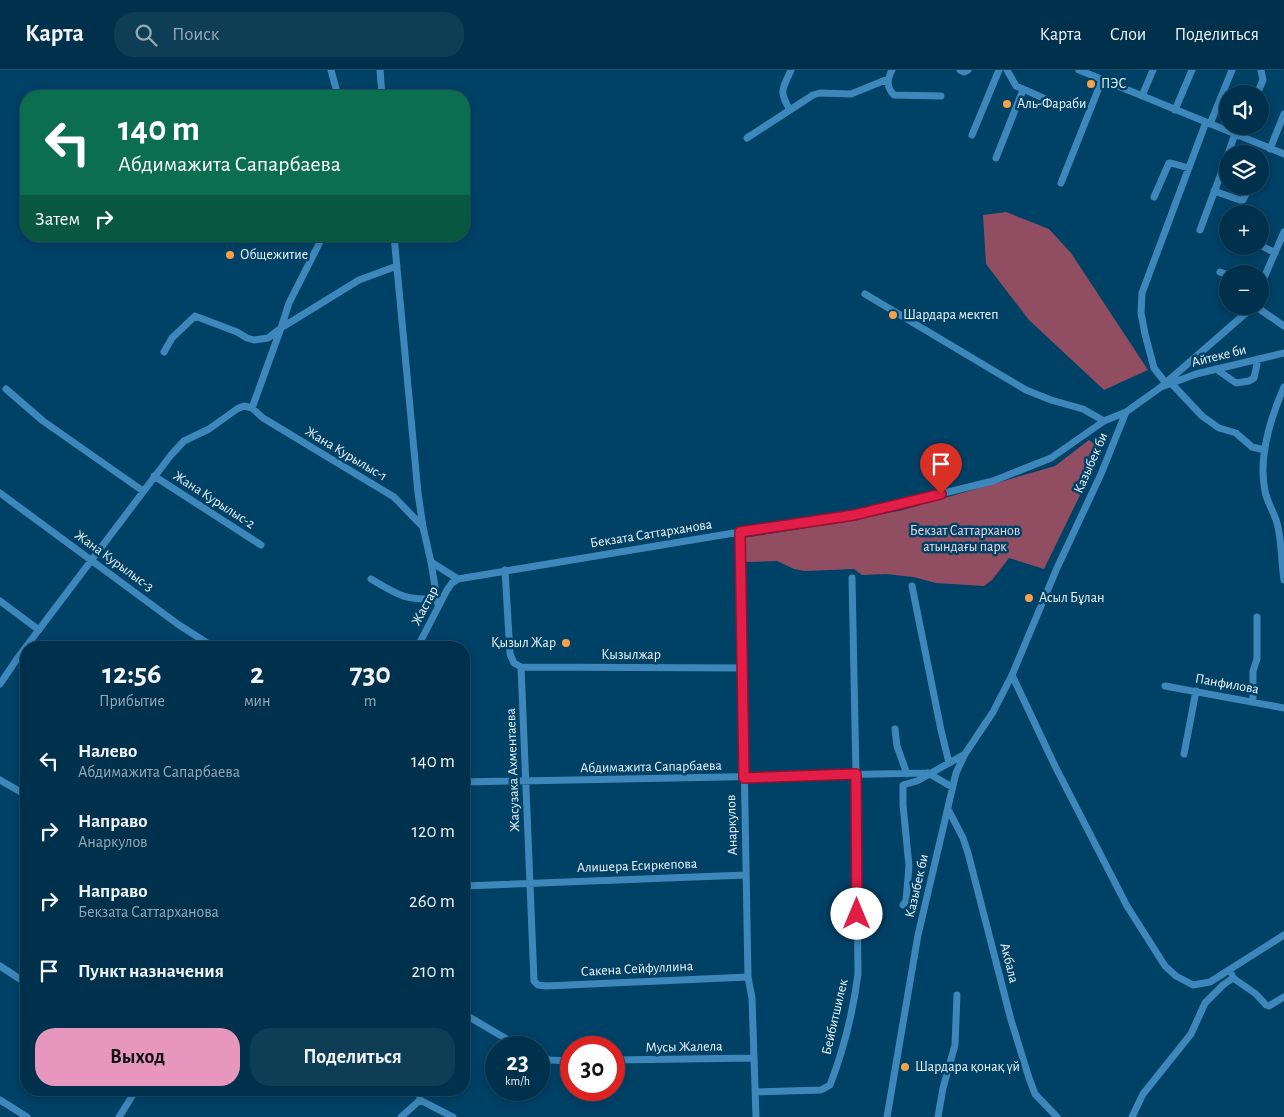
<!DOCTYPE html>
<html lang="ru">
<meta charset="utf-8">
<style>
body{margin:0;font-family:"Alegreya Sans",sans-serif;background:#0e3d56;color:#f1f3f6;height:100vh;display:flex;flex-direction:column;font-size:19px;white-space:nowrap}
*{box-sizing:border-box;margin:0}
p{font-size:16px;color:#95a9b5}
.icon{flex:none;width:28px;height:28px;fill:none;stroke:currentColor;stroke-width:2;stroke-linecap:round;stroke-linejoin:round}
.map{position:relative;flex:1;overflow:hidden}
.details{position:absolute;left:20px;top:571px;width:450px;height:455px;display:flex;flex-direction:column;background:#00314c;border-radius:20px;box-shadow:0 2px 8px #0003,0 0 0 1px #224c64}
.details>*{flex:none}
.guide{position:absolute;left:20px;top:20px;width:450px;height:152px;border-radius:20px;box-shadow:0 2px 8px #0003,0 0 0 1px #224c64;background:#0b6e4f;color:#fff;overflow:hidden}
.buttons{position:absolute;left:1219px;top:15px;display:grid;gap:10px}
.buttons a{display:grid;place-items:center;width:50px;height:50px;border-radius:50%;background:#00314c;box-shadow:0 2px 8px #0003,0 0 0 1px #224c64;font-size:25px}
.speed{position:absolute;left:485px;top:966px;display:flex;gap:10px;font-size:25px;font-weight:700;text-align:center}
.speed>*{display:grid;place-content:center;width:65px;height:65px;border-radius:50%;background:#00314c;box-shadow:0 2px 8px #0003,0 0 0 1px #224c64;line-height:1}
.speed small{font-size:12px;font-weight:400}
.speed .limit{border:8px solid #d22;background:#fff;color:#111}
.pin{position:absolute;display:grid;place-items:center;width:42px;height:42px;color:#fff;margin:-51px -21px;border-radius:50% 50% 50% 0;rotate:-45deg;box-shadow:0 0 5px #0007}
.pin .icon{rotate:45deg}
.me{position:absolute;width:55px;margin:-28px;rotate:0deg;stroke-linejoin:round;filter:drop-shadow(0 0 4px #0008)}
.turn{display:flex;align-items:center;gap:18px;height:105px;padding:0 15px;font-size:22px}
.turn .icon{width:65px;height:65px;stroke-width:2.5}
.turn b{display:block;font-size:35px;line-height:42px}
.then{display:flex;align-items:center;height:48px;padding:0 15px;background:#0003;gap:10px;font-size:19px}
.eta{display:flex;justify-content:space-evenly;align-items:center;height:85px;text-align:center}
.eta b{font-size:30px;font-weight:700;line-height:35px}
.cta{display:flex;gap:10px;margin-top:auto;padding:10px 15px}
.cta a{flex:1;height:58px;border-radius:20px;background:#e797bd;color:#111;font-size:20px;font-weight:700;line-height:58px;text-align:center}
.cta a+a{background:#0e3d56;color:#f1f3f6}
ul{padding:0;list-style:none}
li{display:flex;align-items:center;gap:15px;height:70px;padding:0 15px}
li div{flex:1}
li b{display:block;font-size:19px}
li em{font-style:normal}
header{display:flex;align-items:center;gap:30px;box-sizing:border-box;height:70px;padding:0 25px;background:#00314c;border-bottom:1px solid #224c64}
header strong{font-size:24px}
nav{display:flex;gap:28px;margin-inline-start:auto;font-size:18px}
.search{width:350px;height:45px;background:#0e3d56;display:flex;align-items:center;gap:12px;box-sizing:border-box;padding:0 18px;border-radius:20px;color:#95a9b5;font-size:19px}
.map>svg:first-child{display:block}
</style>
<header>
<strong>Карта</strong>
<div class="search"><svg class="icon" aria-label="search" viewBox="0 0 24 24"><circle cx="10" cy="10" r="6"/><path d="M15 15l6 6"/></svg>Поиск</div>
<nav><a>Карта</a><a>Слои</a><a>Поделиться</a></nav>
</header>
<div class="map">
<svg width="1284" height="1047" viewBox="0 0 1284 1047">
<rect width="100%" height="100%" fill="#004166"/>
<!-- green -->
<path fill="#914d61" d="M1006 142 1049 159 1071 183 1148 300 1104 320 1029 250 986 194 983 145Z
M1089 370 1102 380 1044 499 1009 488 992 510 984 516 936 513 913 507 886 504 862 505 854 499 805 501 794 499 777 491 745 492 743 468 838 453 903 440 1055 396Z"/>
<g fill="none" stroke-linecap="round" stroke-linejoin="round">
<!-- minor -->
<path stroke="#3d87bb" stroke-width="7" d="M331 0 338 26
M380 0 382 26
M892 0C887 9 886 17 894 25L941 26
M960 0 964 2 968 0
M1007 0 1016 16 1057 34
M1079 0 1284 84
M1257 24 1263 10 1261 0
M1142 26 1153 0
M790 40C778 20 783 19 791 0
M1175 40 1192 0
M1210 54 1232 0
M972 65 999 0
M1239 66 1243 56
M747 68 813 25 820 23 851 24 888 9
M1270 79 1284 44
M1228 84 1235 64
M996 88 1023 20
M1061 113 1102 10
M1214 121 1240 130H1243L1250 116
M1154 127 1169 93H1171L1189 98
M1200 160 1228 85
M394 166 418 423 423 457 431 492 438 535
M1260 175 1275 183
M1220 202 1228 205
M1260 217 1284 162
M865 224 1026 320 1051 330 1083 339 1104 351
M1255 236 1284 256
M164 282 172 268 195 246 237 262 247 268 254 270 268 268 281 258 289 233 323 166
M1216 299 1236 313 1249 311 1254 308 1258 289
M1165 312 1154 298 1145 264 1141 243 1142 223 1206 52
M1171 313 1202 346 1212 353 1219 358 1236 363 1252 377 1265 380
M1164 316 1196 304 1284 283
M1284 317C1271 347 1258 388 1265 421 1267 432 1274 442 1277 453 1282 471 1281 491 1284 510
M6 319 43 351 143 421
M252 338 281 258 359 210 397 196
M154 406 261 475
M0 423 179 555 215 578
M740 462 748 907 752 928 756 1047
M431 492 458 509
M505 500 510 584 514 593 521 597
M371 509C400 526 404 530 438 529
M912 516 941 660 949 693
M0 531 39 560
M417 578 447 520 452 513 458 509 740 462 854 445 993 411 1051 388 1104 351 1126 342
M521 597 534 911 538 915 546 916 748 907
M521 597 742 598
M1012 605 1055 696 1127 836 1165 896 1176 906 1193 915 1210 912 1284 865
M0 614 19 586 171 385 184 371 209 359 237 339 244 336 252 338 263 348 394 427 423 457
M1165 616 1284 638
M1253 632V601L1257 589V547
M895 659 897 676 907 704
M1184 684 1196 621
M928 703 952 717
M0 710 26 725
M464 712 928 703
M948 739 963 768 968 783 1011 950 1029 1008 1035 1024 1057 1047
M464 816 746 805
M903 835 906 831 909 796 903 735V715L917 711 965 684
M0 896 26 913
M1232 905 1233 908 1256 924 1266 935 1269 936 1284 927
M464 944 522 978
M539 986 550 990 571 991
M614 990 754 988
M419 1020 420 1030
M755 1022 821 1020 830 1015C844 979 853 942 858 904L856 704 852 508
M0 1030 27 1047
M420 1030 453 1047
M119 1047 136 1020
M401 1047 420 1030
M887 1047 918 865 956 703 965 684 993 642 1012 605 1057 498 1101 404 1126 342 1161 317 1246 243 1251 236
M938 1047 943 1018 955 975 957 925
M1132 1047 1143 1024 1191 964 1205 933 1223 915 1233 908"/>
</g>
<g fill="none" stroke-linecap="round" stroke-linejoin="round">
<defs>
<path id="route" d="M857 844 856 704 744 708 740 462 854 445 941 424"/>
</defs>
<!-- route casing -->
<use href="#route" stroke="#92132f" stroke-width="12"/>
<!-- route -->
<use href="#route" stroke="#e11d48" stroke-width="9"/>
</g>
<!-- markers -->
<g fill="#f8a14a" stroke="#004166" stroke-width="2">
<circle cx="1091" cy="14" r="5"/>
<circle cx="1007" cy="34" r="5"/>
<circle cx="230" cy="185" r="5"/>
<circle cx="893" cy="245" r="5"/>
<circle cx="1029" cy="528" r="5"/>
<circle cx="566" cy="573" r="5"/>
<circle cx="905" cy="997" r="5"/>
</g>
<g text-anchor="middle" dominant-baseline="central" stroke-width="5" stroke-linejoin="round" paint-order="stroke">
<!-- poi labels -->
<g font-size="14" fill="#eff6fc" stroke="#004166" text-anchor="start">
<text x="1101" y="14">ПЭС</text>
<text x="1017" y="34">Аль-Фараби</text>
<text x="240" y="185">Общежитие</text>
<text x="903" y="245">Шардара мектеп</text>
<text x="1039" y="528">Асыл Бұлан</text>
<text x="556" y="573" text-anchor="end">Қызыл Жар</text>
<text x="915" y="997">Шардара қонақ үй</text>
</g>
<!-- street labels -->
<g font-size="14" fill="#eff6fc" stroke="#004166">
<text transform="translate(1219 286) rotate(-14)">Айтеке би</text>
<text transform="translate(346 384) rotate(31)">Жана Курылыс-1</text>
<text transform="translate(1091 393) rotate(-66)">Казыбек би</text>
<text transform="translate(214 430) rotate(33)">Жана Курылыс-2</text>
<text transform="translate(651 464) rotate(-9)">Бекзата Саттарханова</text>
<text transform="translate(114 491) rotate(36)">Жана Курылыс-3</text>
<text transform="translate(425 536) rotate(-62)">Жастар</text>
<text x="631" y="585">Кызылжар</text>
<text transform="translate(1227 614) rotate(10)">Панфилова</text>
<text transform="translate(651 697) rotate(-1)">Абдимажита Сапарбаева</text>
<text transform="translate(513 700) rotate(-92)">Жасузака Ахментаева</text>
<text transform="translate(732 755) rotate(-92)">Анаркулов</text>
<text transform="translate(637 796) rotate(-2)">Алишера Есиркепова</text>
<text transform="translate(917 816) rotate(-77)">Казыбек би</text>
<text transform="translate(1009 893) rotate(76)">Акбала</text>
<text transform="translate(637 899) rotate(-3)">Сакена Сейфуллина</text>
<text transform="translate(835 947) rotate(-77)">Бейбитшилек</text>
<text transform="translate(684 977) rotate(-1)">Мусы Жалела</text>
</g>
<!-- park labels -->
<g font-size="14" fill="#f1dadf" stroke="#004166">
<text x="965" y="461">Бекзат Саттарханов<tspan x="965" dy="16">атындағы парк</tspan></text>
</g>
</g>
</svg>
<div class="buttons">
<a><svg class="icon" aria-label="sound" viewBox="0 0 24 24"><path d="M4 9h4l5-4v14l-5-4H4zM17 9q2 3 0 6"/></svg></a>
<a><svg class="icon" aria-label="layers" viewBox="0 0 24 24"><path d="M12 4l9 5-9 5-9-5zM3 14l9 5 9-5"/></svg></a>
<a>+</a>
<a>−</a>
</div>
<div class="speed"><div>23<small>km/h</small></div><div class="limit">30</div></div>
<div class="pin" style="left:941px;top:424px;background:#d93025"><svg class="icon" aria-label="arrive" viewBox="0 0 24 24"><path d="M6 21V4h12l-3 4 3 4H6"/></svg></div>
<svg class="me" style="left:857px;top:844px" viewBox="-20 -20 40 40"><circle r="19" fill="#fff"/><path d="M0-13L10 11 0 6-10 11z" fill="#e11d48"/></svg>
<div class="guide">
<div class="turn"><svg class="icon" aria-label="left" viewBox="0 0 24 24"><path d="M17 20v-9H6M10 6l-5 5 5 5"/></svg><div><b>140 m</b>Абдимажита Сапарбаева</div></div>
<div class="then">Затем<svg class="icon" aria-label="right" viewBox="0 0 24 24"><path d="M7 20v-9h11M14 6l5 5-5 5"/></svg></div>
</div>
<section class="details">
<div class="eta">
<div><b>12:56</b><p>Прибытие</p></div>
<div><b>2</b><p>мин</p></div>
<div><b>730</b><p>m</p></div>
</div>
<ul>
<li><svg class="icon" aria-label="left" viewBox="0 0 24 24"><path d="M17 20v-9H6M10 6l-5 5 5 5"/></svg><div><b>Налево</b><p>Абдимажита Сапарбаева</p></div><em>140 m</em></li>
<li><svg class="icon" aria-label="right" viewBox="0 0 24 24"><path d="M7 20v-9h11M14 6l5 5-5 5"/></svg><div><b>Направо</b><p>Анаркулов</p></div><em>120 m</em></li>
<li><svg class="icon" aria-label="right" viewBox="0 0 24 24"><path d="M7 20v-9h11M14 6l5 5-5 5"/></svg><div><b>Направо</b><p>Бекзата Саттарханова</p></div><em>260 m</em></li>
<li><svg class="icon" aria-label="arrive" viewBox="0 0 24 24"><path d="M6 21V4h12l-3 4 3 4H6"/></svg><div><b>Пункт назначения</b></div><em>210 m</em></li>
</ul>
<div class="cta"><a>Выход</a><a>Поделиться</a></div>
</section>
</div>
